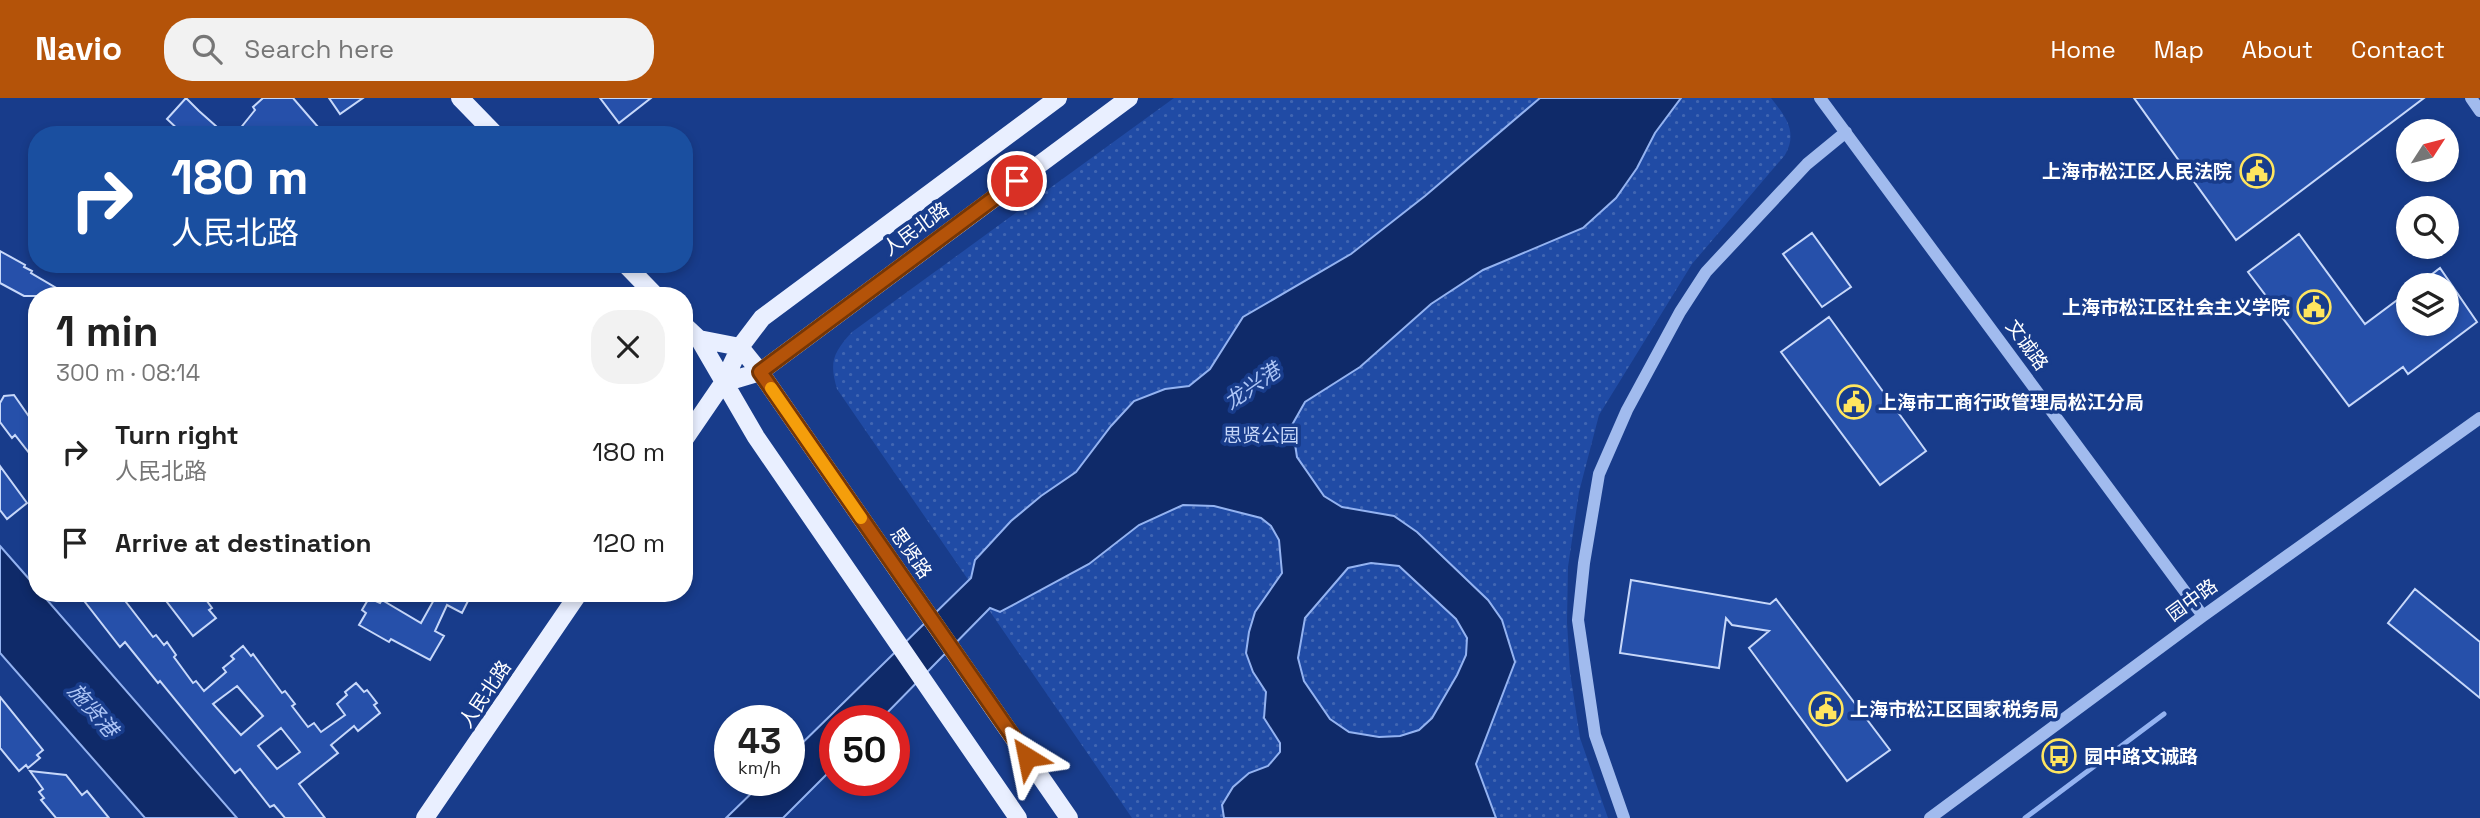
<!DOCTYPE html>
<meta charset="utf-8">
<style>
body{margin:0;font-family:"Space Grotesk","Noto Sans SC",sans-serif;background:#f2f2f2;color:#222;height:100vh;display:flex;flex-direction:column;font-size:26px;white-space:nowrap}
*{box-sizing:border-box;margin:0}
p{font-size:23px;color:#767676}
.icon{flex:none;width:38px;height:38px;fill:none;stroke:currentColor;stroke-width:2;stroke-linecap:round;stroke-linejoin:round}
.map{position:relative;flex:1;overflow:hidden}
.details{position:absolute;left:28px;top:189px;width:665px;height:315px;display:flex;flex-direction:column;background:#fff;border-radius:28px;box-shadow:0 4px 10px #0003}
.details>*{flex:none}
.banner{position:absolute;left:28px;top:28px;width:665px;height:147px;border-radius:28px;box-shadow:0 4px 10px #0003;background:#1a4fa0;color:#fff;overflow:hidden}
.needle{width:46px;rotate:54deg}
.fabs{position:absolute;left:2396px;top:21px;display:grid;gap:14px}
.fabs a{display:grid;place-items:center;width:63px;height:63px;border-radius:50%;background:#fff;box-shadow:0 4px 10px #0003;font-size:35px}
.speed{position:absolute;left:714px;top:607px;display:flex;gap:14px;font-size:35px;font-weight:700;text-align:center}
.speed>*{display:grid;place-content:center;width:91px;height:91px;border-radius:50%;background:#fff;box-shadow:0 4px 10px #0003;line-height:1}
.speed small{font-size:18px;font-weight:400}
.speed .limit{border:10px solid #d22;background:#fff;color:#111}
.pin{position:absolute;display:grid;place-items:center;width:60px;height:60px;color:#fff;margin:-30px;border:4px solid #fff;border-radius:50%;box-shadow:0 2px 7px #0007}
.me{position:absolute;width:77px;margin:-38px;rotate:325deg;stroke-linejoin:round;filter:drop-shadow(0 0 5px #0008)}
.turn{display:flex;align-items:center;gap:24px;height:147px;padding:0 28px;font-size:32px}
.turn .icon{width:91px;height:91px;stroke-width:2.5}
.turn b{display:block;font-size:49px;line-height:60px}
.round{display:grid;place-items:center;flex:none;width:74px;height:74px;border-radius:28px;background:#f2f2f2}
.summary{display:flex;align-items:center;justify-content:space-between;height:119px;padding:0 28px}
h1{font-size:42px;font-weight:700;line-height:52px}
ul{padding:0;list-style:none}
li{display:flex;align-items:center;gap:21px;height:91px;padding:0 28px}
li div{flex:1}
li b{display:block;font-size:26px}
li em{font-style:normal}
header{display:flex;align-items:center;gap:42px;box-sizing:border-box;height:98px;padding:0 35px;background:#b45309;color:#fff}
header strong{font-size:33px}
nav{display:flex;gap:38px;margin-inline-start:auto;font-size:24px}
.search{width:490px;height:63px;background:#f2f2f2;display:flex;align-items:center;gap:18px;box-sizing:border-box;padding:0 24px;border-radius:28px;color:#767676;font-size:26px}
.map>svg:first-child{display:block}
</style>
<header>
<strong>Navio</strong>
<div class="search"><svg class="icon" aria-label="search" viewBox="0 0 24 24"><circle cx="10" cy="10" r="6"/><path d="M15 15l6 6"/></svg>Search here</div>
<nav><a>Home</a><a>Map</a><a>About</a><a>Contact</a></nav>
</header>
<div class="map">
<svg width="2480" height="720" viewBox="0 0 2480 720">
<defs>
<pattern id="park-dots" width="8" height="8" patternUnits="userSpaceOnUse" patternTransform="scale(1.75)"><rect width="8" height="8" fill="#204ba5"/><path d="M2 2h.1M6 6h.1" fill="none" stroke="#4166b2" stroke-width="1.8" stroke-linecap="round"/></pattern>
</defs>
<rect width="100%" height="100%" fill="#183c8b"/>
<!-- park -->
<path fill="url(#park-dots)" d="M1174 0H1771C1786 19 1798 34 1785 57L1692 166 1599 317 1579 394 1568 469 1567 524 1570 574 1580 640 1608 720H1132L837 291C829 264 833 255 852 234Z"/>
<!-- water -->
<path fill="#0f2a69" stroke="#94b3f1" stroke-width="2" fill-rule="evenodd" d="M1540 0H1681L1655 35 1637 70 1616 100 1583 130 1483 172 1431 206 1360 269 1305 304 1292 327 1297 359 1324 398 1342 409 1394 418 1417 434 1488 502 1502 522 1515 564 1476 666 1496 720H1224L1222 707 1233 689 1249 675 1268 668 1280 654V645L1264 620 1266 594 1253 574 1246 555 1249 534 1255 514 1282 475 1279 442 1271 428 1261 420 1214 408 1183 407 1139 427 1089 466 1000 514 990 510 879 623H835V668L783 720H726L764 683 789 682V658L971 480 975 462 1011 423 1041 398 1076 374 1111 328 1134 303 1165 291 1189 288 1210 271 1243 219 1351 156 1425 98ZM1371 465 1399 468 1456 521 1467 540 1466 557 1457 577 1432 620 1419 632 1400 638 1379 639 1349 634 1330 621 1304 583 1298 560 1305 520 1348 470Z
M0 448 37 490V495H41L237 720H145L0 555Z"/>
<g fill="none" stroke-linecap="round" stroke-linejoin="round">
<!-- stream -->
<path stroke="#94b3f1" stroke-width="5" d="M2025 720 2164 616"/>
</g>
<!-- building -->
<path fill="#2650aa" stroke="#c7d8fa" stroke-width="2" fill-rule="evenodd" d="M186 0 199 13 226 37H184L167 21Z
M263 0H293L325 37H235L255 12 253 9Z
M329 0H363L340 16Z
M600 0H651L619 25Z
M2134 0H2424L2236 142Z
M1812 135 1851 189 1822 209 1783 156Z
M2299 136 2365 226 2408 194V226H2446V187H2418L2440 170 2477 224 2408 276 2403 269 2349 308 2248 174Z
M0 153 25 167 24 169 32 173 31 175 70 198H24L0 185Z
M1829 219 1926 353 1880 387 1781 254Z
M14 297 37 330V365L15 337 12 340 0 324V305L4 298Z
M0 368 27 405 7 421 0 412Z
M1631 482 1770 506 1776 501 1890 652 1847 683 1749 550 1769 533 1732 527 1726 520 1719 570 1620 555Z
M2415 491 2480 544V600L2388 525Z
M78 495H119L153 539 156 537 164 547 167 544 176 557 174 559 193 585 196 583 204 593 226 574 223 570 234 561 231 558 243 548 251 558 253 556 282 595 285 593 295 606 292 608 308 629 314 625 321 634 345 617 337 606 347 597 345 594 356 585 364 594 367 592 377 605 374 607 380 615 358 633 354 628 331 647 338 655 299 686 325 720H285L274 707 270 709 240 671 235 675 160 583 158 585 125 544 120 549ZM237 588 263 618 241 637 213 606ZM281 630 300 654 277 671 258 648Z
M160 495H201L212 510 209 512 216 520 193 538Z
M426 495H472L462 515 447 507 435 533 444 538 430 562 391 541 389 544 359 527 366 515 362 512 369 500 380 505 382 502 421 525 435 500Z
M0 599 43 652 37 657 40 660 28 670 26 667 19 673 0 650Z
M30 673 66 677 82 697 87 693 109 720H56L41 702 44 700 39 694 43 691Z"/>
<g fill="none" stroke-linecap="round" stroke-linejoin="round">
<!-- minor -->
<path stroke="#a1bbee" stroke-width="12" d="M1820 0 2203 518
M2471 0 2480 13
M1624 720 1595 637 1578 522 1584 465 1599 376 1627 312 1680 214 1706 174 1807 66 1846 34
M1930 720 2203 518 2480 320"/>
<!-- major -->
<path stroke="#e9efff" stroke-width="18" d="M460 0 496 37
M625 166 656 198
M684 227 699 241 756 339 1018 720
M699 241 740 249 760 274 1069 720
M723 285 760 274 1129 0
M684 342 723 285 740 249 762 220 1058 0
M425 720 579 495"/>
</g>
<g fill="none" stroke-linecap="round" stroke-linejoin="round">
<defs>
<path id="route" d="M1017 83 760 274 1027 659"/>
</defs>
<!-- route casing -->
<use href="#route" stroke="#753606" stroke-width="18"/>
<!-- route -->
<use href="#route" stroke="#b45309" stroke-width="12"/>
<!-- slow -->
<path stroke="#f59e0b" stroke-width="12" d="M771 290 861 420"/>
</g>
<!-- icons -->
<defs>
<symbol id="civic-ring" viewBox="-11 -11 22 22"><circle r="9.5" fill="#183c8b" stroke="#ffe55f" stroke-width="1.5"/><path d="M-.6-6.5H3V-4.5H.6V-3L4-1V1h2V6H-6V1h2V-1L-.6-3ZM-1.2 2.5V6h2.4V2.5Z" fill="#ffe55f"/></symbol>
<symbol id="bus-ring" viewBox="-11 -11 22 22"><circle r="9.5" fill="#183c8b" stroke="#ffe55f" stroke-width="1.5"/><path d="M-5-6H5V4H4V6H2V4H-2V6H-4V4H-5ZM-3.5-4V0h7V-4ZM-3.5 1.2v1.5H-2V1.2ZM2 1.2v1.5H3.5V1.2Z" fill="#ffe55f"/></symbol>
</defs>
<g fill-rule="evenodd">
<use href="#civic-ring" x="2238" y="54" width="38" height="38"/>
<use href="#civic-ring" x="2295" y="190" width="38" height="38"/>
<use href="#civic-ring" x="1835" y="285" width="38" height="38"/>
<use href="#civic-ring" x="1807" y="592" width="38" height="38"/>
<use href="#bus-ring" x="2040" y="639" width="38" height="38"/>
</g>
<g text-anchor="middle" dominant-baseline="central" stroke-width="7" stroke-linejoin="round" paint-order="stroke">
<!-- poi labels -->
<g font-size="19" font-weight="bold" fill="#fff" stroke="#183c8b" text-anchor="start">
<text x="2232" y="73" text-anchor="end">上海市松江区人民法院</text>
<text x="2290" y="209" text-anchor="end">上海市松江区社会主义学院</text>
<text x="1878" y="304">上海市工商行政管理局松江分局</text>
<text x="1850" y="611">上海市松江区国家税务局</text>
<text x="2084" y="658">园中路文诚路</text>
</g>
<!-- street labels -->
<g font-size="19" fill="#fff" stroke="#183c8b">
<text transform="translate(916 131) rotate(-36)">人民北路</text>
<text transform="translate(2027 247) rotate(54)">文诚路</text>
<text transform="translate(911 455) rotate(55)">思贤路</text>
<text transform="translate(2192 502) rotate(-36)">园中路</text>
<text transform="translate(485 596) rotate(-56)">人民北路</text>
</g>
<!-- park labels -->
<g font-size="19" fill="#c7d8fa" stroke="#183c8b">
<text x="1261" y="337">思贤公园</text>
</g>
<!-- water labels -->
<g font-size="21" font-style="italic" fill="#adc5f6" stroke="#183c8b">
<text transform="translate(1252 288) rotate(-35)">龙兴港</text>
<text transform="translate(93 612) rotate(49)">施贤港</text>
</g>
</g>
</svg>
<div class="fabs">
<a><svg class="needle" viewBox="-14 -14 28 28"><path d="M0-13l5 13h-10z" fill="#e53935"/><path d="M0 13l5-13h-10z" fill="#767676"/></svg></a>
<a><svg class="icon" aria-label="search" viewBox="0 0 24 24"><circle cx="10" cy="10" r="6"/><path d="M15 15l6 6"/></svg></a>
<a><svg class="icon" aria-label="layers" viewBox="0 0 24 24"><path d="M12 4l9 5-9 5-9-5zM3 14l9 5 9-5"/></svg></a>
</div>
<div class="speed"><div>43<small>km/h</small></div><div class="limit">50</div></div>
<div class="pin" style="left:1017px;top:83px;background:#d93025"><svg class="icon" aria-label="arrive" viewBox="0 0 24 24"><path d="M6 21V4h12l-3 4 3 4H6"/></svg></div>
<svg class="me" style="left:1027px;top:659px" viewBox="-20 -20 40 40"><path d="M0-17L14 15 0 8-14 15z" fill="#b45309" stroke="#fff" stroke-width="4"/></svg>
<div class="banner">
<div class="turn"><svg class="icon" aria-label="right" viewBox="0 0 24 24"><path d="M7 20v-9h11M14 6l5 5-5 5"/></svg><div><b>180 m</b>人民北路</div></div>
</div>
<section class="details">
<div class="summary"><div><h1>1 min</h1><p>300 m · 08:14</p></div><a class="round"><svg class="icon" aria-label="close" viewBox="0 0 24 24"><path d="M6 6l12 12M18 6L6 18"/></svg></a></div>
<ul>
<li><svg class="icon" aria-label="right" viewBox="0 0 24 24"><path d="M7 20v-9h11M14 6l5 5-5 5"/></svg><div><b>Turn right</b><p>人民北路</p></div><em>180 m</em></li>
<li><svg class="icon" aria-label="arrive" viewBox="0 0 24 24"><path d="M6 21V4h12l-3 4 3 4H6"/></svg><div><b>Arrive at destination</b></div><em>120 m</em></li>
</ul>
</section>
</div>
